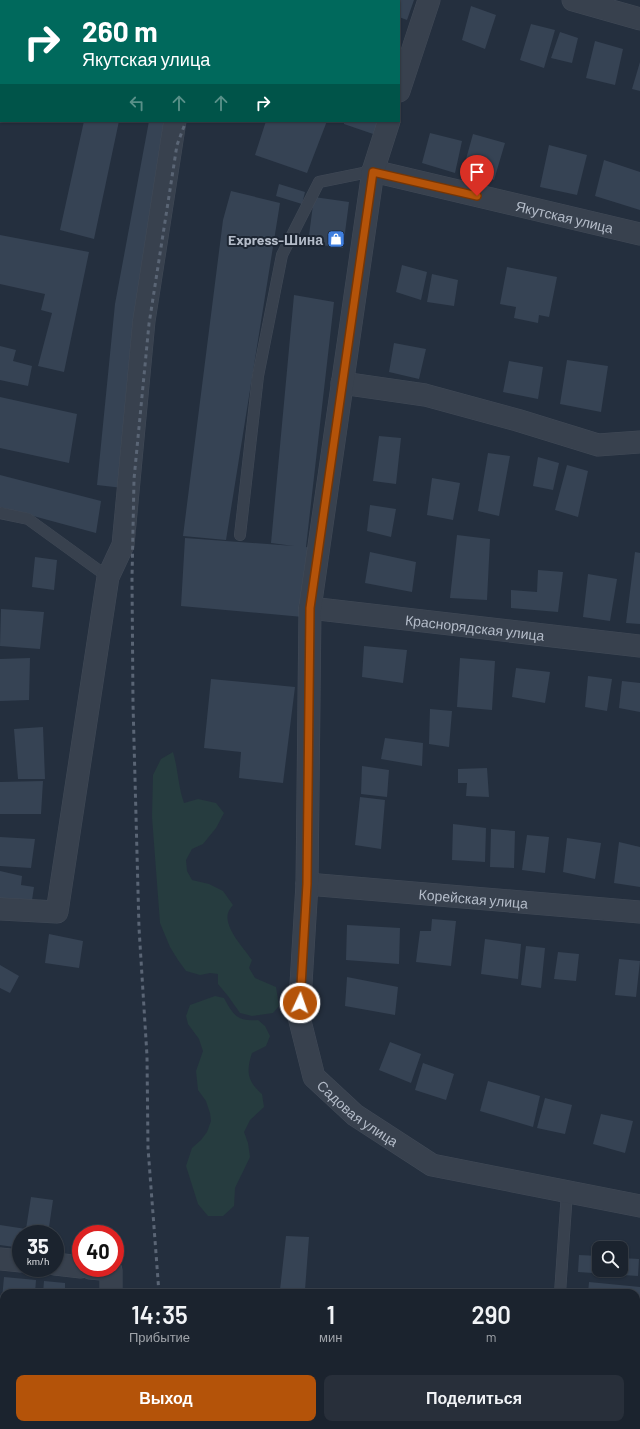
<!DOCTYPE html>
<html lang="ru">
<meta charset="utf-8">
<style>
body{margin:0;font-family:Barlow,sans-serif;background:#282f3a;color:#f1f3f6;height:100vh;display:flex;flex-direction:column;font-size:15px;white-space:nowrap}
*{box-sizing:border-box;margin:0}
p{font-size:13px;color:#a0a4aa}
.icon{flex:none;width:22px;height:22px;fill:none;stroke:currentColor;stroke-width:2;stroke-linecap:round;stroke-linejoin:round}
.map{position:relative;flex:1;overflow:hidden}
.details{position:absolute;left:0px;top:1289px;width:640px;height:140px;display:flex;flex-direction:column;background:#1b232e;border-radius:12px 12px 0 0;box-shadow:0 1px 3px #0004,0 0 0 1px #39404a}
.details>*{flex:none}
.top-card{position:absolute;left:0px;top:0px;width:400px;height:122px;box-shadow:0 1px 3px #0004,0 0 0 1px #39404a;background:#00695c;color:#fff;overflow:hidden}
.tools{position:absolute;left:592px;top:1241px;display:grid;gap:8px}
.tools a{display:grid;place-items:center;width:36px;height:36px;border-radius:8px;background:#1b232e;box-shadow:0 1px 3px #0004,0 0 0 1px #39404a;font-size:20px}
.speed{position:absolute;left:12px;top:1225px;display:flex;gap:8px;font-size:20px;font-weight:700;text-align:center}
.speed>*{display:grid;place-content:center;width:52px;height:52px;border-radius:50%;background:#1b232e;box-shadow:0 1px 3px #0004,0 0 0 1px #39404a;line-height:1}
.speed small{font-size:10px;font-weight:400}
.speed .limit{border:6px solid #d22;background:#fff;color:#111}
.pin{position:absolute;display:grid;place-items:center;width:34px;height:34px;color:#fff;margin:-41px -17px;border-radius:50% 50% 50% 0;rotate:-45deg;box-shadow:0 0 4px #0007}
.pin .icon{rotate:45deg}
.me{position:absolute;width:44px;margin:-22px;rotate:3deg;stroke-linejoin:round;filter:drop-shadow(0 0 3px #0008)}
.turn{display:flex;align-items:center;gap:14px;height:84px;padding:0 16px;font-size:18px}
.turn .icon{width:52px;height:52px;stroke-width:2.5}
.turn b{display:block;font-size:28px;line-height:34px}
.lanes{display:flex;align-items:center;height:38px;padding:0 16px;background:#0003;justify-content:center;gap:20px;direction:ltr}
.lanes .off{opacity:.35}
.eta{display:flex;justify-content:space-evenly;align-items:center;height:68px;text-align:center}
.eta b{font-size:24px;font-weight:600;line-height:28px}
.button{display:flex;gap:8px;margin-top:auto;padding:8px 16px}
.button a{flex:1;height:46px;border-radius:8px;background:#b45309;color:#fff;font-size:16px;font-weight:600;line-height:46px;text-align:center}
.button a+a{background:#282f3a;color:#f1f3f6}
.map>svg:first-child{display:block}
</style>
<div class="map">
<svg width="640" height="1429" viewBox="0 0 640 1429">
<rect width="100%" height="100%" fill="#242f3e"/>
<!-- green -->
<path fill="#263c3f" d="M173 752C178 769 178 786 184 803L198 799 216 803 224 813 216 828 203 844 192 849 186 860 187 871 192 880 209 884 223 891 233 905C231 907 229 910 228 913 224 928 244 948 252 960L249 968 255 978 276 987 279 1006 273 1013 252 1016 240 1013 228 996 218 984V974L210 973 200 975 186 971 178 960 170 947 160 923 152 817 153 775 161 759Z
M215 996 224 998C233 1015 238 1022 258 1020L265 1026 270 1036 266 1046 252 1053C246 1071 247 1081 262 1094L264 1107 250 1120 244 1132 248 1143 250 1157 235 1188 234 1206 223 1216H208L198 1204 186 1166 192 1148 201 1140 207 1132 211 1121 210 1113 206 1101 198 1090 196 1071 203 1051 199 1039 188 1024 186 1016 190 1005Z"/>
<!-- building -->
<path fill="#364354" d="M399 0H414L407 20 399 17Z
M471 6 496 15 485 49 462 40Z
M531 24 555 30 544 68 520 60Z
M560 32 578 38 572 63 551 58Z
M595 41 623 49 615 85 586 78Z
M640 62V91L632 89Z
M84 121H119L94 239 60 230Z
M149 121 170 124 123 488 97 485 115 304Z
M266 121H327L307 173 255 155Z
M344 121H381L376 135 344 124Z
M430 133 462 141 455 173 422 163Z
M473 134 505 143 494 180 463 170Z
M549 145 587 155 577 195 540 187Z
M604 160 640 172V210L595 196Z
M279 184 305 192 302 204 276 196Z
M231 191 280 203 226 540 183 536 223 220Z
M314 197 349 202 343 248 308 243Z
M0 235 89 252 64 372 38 366 52 313 41 310 45 294 0 284Z
M402 265 427 272 421 300 396 292Z
M507 267 557 277 549 317 539 315 538 323 514 318 516 307 500 304Z
M432 274 458 280 454 306 427 302Z
M294 295 334 302 306 547 310 548 303 617 181 606 185 538 294 546 271 543Z
M394 343 426 349 419 379 389 372Z
M0 346 16 350 13 361 32 366 28 386 0 380Z
M567 360 608 366 601 412 560 404Z
M509 361 543 367 538 399 503 392Z
M0 397 77 414 69 463 0 448Z
M379 436 401 438 396 484 373 481Z
M488 453 510 456 499 516 478 511Z
M538 457 559 463 553 490 533 486Z
M567 465 588 471 578 517 555 510Z
M0 475 101 501 96 533 0 507Z
M432 478 460 483 453 520 427 515Z
M370 505 396 509 391 537 367 531Z
M457 535 490 539 487 600 450 598Z
M370 552 416 562 412 592 365 583Z
M635 552 640 553V624L626 623Z
M35 557 57 560 54 590 32 587Z
M538 570 563 572 558 612 511 608V590L537 592Z
M588 574 617 579 610 621 583 617Z
M1 609 44 612 40 649 0 646Z
M364 646 407 650 403 683 362 677Z
M30 658 29 700 0 701V659Z
M460 658 495 661 492 710 457 707Z
M516 668 550 672 545 703 512 697Z
M588 676 612 679 607 711 585 707Z
M211 679 295 687 283 783 239 778 241 752 204 748Z
M622 681 640 683V712L619 708Z
M430 709 452 711 449 747 429 744Z
M43 727 45 779H18L14 729Z
M385 738 423 743 422 766 381 759Z
M362 766 389 770 387 797 361 794Z
M487 768 489 797 466 796 467 783H458V769Z
M43 781 41 814H0V782Z
M360 797 385 800 381 849 355 845Z
M453 824 486 828 485 862 452 860Z
M491 829 515 831 514 868 490 867Z
M527 835 549 837 545 873 522 870Z
M0 837 35 839 31 868 0 866Z
M567 838 601 843 595 879 563 872Z
M619 842 640 847V887L614 883Z
M0 871 22 876 21 885 34 887 31 907 0 905Z
M432 919 456 921 451 966 416 962 420 931H431Z
M347 925 400 928 399 964 346 960Z
M49 934 83 941 79 968 45 963Z
M485 939 521 944 518 979 481 974Z
M526 946 545 948 541 988 521 985Z
M558 952 579 954 576 981 554 979Z
M619 959 640 961 636 997 615 995Z
M0 965 19 976 10 993 0 988Z
M347 977 398 987 395 1015 345 1006Z
M390 1042 421 1054 411 1083 379 1070Z
M423 1063 454 1074 446 1100 415 1090Z
M488 1081 540 1096 533 1127 480 1111Z
M545 1098 572 1105 565 1134 537 1128Z
M601 1114 633 1121 625 1153 593 1144Z
M31 1197 53 1200 48 1234H21V1248L0 1245V1225L26 1229Z
M286 1236 309 1237 305 1290 338 1291V1293H293V1290H280Z
M579 1255 599 1256V1270H621V1258L639 1259 638 1276 578 1272Z
M4 1277 36 1280 35 1293H4V1321H0Z
M44 1281 65 1283V1293H43Z
M589 1282 640 1287V1324L637 1370H636V1293H588Z
M13 1425H56V1429H13Z
M276 1425H331V1429H276Z
M581 1425H634V1429H581Z"/>
<g fill="none" stroke-linecap="round" stroke-linejoin="round">
<defs>
<path id="service" d="M0 513 28 519 108 577
M240 535 258 376 282 255 319 182 373 171
M560 1293 567 1192
M547 1429 548 1425"/>
<g id="minor">
<path d="M573 0 640 19"/>
<path d="M219 1V0"/>
<path d="M0 34H1"/>
<path id="s1" d="M373 171 640 234"/>
<path d="M342 383 425 395 517 420 598 445 640 442"/>
<path id="s2" d="M310 608 640 646"/>
<path id="s3" d="M307 884 640 912"/>
<path d="M0 909 57 912 108 577 123 545 144 321 175 121"/>
<path d="M0 1259 21 1261"/>
<path d="M55 1264 81 1267"/>
<path d="M90 1268 111 1270V1293"/>
<path d="M92 1429 93 1425"/>
</g>
<g id="tertiary">
<path d="M399 91 429 0"/>
<path id="s4" d="M389 121 373 171 310 608 307 884 299 1017 314 1077 355 1115 432 1165 640 1206"/>
</g>
</defs>
<!-- service casing -->
<use href="#service" stroke="#414a57" stroke-width="12"/>
<!-- minor casing -->
<use href="#minor" stroke="#414a57" stroke-width="23"/>
<!-- tertiary casing -->
<use href="#tertiary" stroke="#414a57" stroke-width="23"/>
<!-- service -->
<use href="#service" stroke="#38414e" stroke-width="11"/>
<!-- minor -->
<use href="#minor" stroke="#38414e" stroke-width="22"/>
<!-- tertiary -->
<use href="#tertiary" stroke="#38414e" stroke-width="22"/>
<!-- rail -->
<path stroke="#5a6575" stroke-width="3" stroke-dasharray="4 4" stroke-linecap="butt" d="M230 1V0
M159 1293 148 1148 147 1056 139 928 133 704 132 579 134 479 149 324 177 145 186 121
M165 1429V1425"/>
</g>
<g fill="none" stroke-linecap="round" stroke-linejoin="round">
<defs>
<path id="route" d="M300 1003 307 884 310 608 373 172 477 196"/>
</defs>
<!-- route casing -->
<use href="#route" stroke="#753606" stroke-width="10"/>
<!-- route -->
<use href="#route" stroke="#b45309" stroke-width="7"/>
</g>
<!-- icons -->
<defs>
<symbol id="shop-square" viewBox="-11 -11 22 22"><rect x="-9" y="-9" width="18" height="18" rx="4" fill="#3f7fe0" stroke="#1d2633"/><path d="M-5-2.5h2.3a2.7 3.5 0 0 1 5.4 0H5L5.5 6h-11ZM-1.5-2.5h3a1.5 2.3 0 0 0-3 0Z" fill="#fff"/></symbol>
</defs>
<g fill-rule="evenodd">
<use href="#shop-square" x="326" y="229" width="20" height="20"/>
</g>
<g text-anchor="middle" dominant-baseline="central" stroke-width="4" stroke-linejoin="round" paint-order="stroke">
<!-- street labels -->
<g font-size="14" fill="#b4bcc9" stroke="#1d2633">
<text stroke="none"><textPath href="#s1" startOffset="197">Якутская улица</textPath></text>
<text stroke="none"><textPath href="#s2" startOffset="166">Краснорядская улица</textPath></text>
<text stroke="none"><textPath href="#s3" startOffset="167">Корейская улица</textPath></text>
<text stroke="none"><textPath href="#s4" startOffset="1022">Садовая улица</textPath></text>
</g>
<!-- poi labels -->
<g font-size="14" font-weight="bold" fill="#b4bcc9" stroke="#1d2633" text-anchor="end">
<text x="323" y="239">Express-Шина</text>
</g>
</g>
</svg>
<div class="tools">
<a><svg class="icon" aria-label="search" viewBox="0 0 24 24"><circle cx="10" cy="10" r="6"/><path d="M15 15l6 6"/></svg></a>
</div>
<div class="speed"><div>35<small>km/h</small></div><div class="limit">40</div></div>
<div class="pin" style="left:477px;top:196px;background:#d93025"><svg class="icon" aria-label="arrive" viewBox="0 0 24 24"><path d="M6 21V4h12l-3 4 3 4H6"/></svg></div>
<svg class="me" style="left:300px;top:1003px" viewBox="-20 -20 40 40"><circle r="17" fill="#b45309" stroke="#fff" stroke-width="3"/><path d="M0-11L8 9 0 5-8 9z" fill="#fff"/></svg>
<div class="top-card">
<div class="turn"><svg class="icon" aria-label="right" viewBox="0 0 24 24"><path d="M7 20v-9h11M14 6l5 5-5 5"/></svg><div><b>260 m</b>Якутская улица</div></div>
<div class="lanes"><svg class="icon off" aria-label="left" viewBox="0 0 24 24"><path d="M17 20v-9H6M10 6l-5 5 5 5"/></svg><svg class="icon off" aria-label="ahead" viewBox="0 0 24 24"><path d="M12 20V5M6 11l6-6 6 6"/></svg><svg class="icon off" aria-label="ahead" viewBox="0 0 24 24"><path d="M12 20V5M6 11l6-6 6 6"/></svg><svg class="icon" aria-label="right" viewBox="0 0 24 24"><path d="M7 20v-9h11M14 6l5 5-5 5"/></svg></div>
</div>
<section class="details">
<div class="eta">
<div><b>14:35</b><p>Прибытие</p></div>
<div><b>1</b><p>мин</p></div>
<div><b>290</b><p>m</p></div>
</div>
<div class="button"><a>Выход</a><a>Поделиться</a></div>
</section>
</div>
